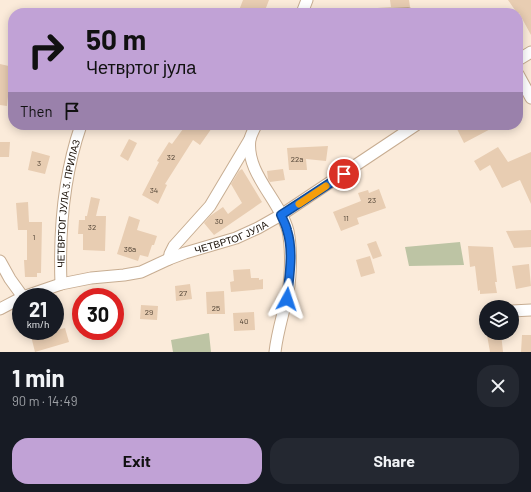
<!DOCTYPE html>
<meta charset="utf-8">
<style>
body{margin:0;font-family:Barlow,sans-serif;background:#242831;color:#f1f3f6;height:100vh;display:flex;flex-direction:column;font-size:15px;white-space:nowrap}
*{box-sizing:border-box;margin:0}
p{font-size:13px;color:#9ea1a6}
.icon{flex:none;width:22px;height:22px;fill:none;stroke:currentColor;stroke-width:2;stroke-linecap:round;stroke-linejoin:round}
.map{position:relative;height:352px;overflow:hidden}
.panel{display:flex;flex-direction:column;background:#171b24;flex:1}
.panel>*{flex:none}
.hud{position:absolute;left:8px;top:8px;width:515px;height:122px;border-radius:16px;box-shadow:0 2px 10px #0003;background:#c1a2d6;color:#111;overflow:hidden}
.tools{position:absolute;left:479px;top:300px;display:grid;gap:8px}
.tools a{display:grid;place-items:center;width:40px;height:40px;border-radius:50%;background:#171b24;box-shadow:0 2px 10px #0003;font-size:20px}
.speed{position:absolute;left:12px;top:288px;display:flex;gap:8px;font-size:20px;font-weight:700;text-align:center}
.speed>*{display:grid;place-content:center;width:52px;height:52px;border-radius:50%;background:#171b24;box-shadow:0 2px 10px #0003;line-height:1}
.speed small{font-size:10px;font-weight:400}
.speed .limit{border:6px solid #d22;background:#fff;color:#111}
.pin{position:absolute;display:grid;place-items:center;width:34px;height:34px;color:#fff;margin:-17px;border:2px solid #fff;border-radius:50%;box-shadow:0 1px 4px #0007}
.me{position:absolute;width:44px;margin:-22px;rotate:5deg;stroke-linejoin:round;filter:drop-shadow(0 0 3px #0008)}
.turn{display:flex;align-items:center;gap:14px;height:84px;padding:0 12px;font-size:18px}
.turn .icon{width:52px;height:52px;stroke-width:2.5}
.turn b{display:block;font-size:28px;line-height:34px}
.then{display:flex;align-items:center;height:38px;padding:0 12px;background:#0003;gap:8px;font-size:15px}
.round{display:grid;place-items:center;flex:none;width:42px;height:42px;border-radius:16px;background:#242831}
.head{display:flex;align-items:center;justify-content:space-between;height:68px;padding:0 12px}
h1{font-size:24px;font-weight:700;line-height:30px}
.cta{display:flex;gap:8px;margin-top:auto;padding:8px 12px}
.cta a{flex:1;height:46px;border-radius:16px;background:#c1a2d6;color:#111;font-size:16px;font-weight:700;line-height:46px;text-align:center}
.cta a+a{background:#242831;color:#f1f3f6}
.map>svg:first-child{display:block}
</style>
<div class="map">
<svg width="531" height="352" viewBox="0 0 531 352">
<rect width="100%" height="100%" fill="#fbebda"/>
<!-- green -->
<path fill="#bdc4a4" d="M460 242 464 265 409 266 405 247Z
M209 333 211 352H173L171 340Z"/>
<!-- building -->
<path fill="#e8cdb2" d="M243 0H269L264 13H238Z
M390 0H409L410 7H391Z
M508 0H531V35L519 13H517Z
M0 64 13 67V87H9L7 106 0 105Z
M186 125H214L200 145 193 140 165 184 167 185 158 204 142 195 159 162 157 161 169 142 172 144Z
M455 125H498L464 143Z
M129 139 137 143 128 161 120 156Z
M0 142H10L9 157H0Z
M328 146 326 161 306 159 307 170H289L287 148Z
M498 147 508 162 531 152V204L520 180 502 188 490 165 480 171 474 161Z
M32 151 50 156 45 174 28 170Z
M242 169 262 202 214 235 204 223 210 216 223 207 228 214 242 203 231 184 239 171Z
M283 169 285 180 270 182 268 179 267 171Z
M379 189 386 208 357 218 359 224 341 231 333 212 361 201 358 193 368 190 369 193Z
M91 197 100 199 96 216H106L105 251 83 250V234H78L79 220H85V216H87Z
M28 202 29 222H42L41 273H37V277H25L24 260H27V230H18L16 203Z
M129 216 140 220 137 230 157 236 154 245H152L148 257 140 255 138 261 117 254Z
M531 230V247L514 248 506 231Z
M376 241 382 256 373 259 367 244Z
M468 246 493 247 497 282H495L497 293 480 294V290L478 291 475 266 470 267Z
M370 256 375 273 361 277 356 260Z
M529 264 531 286 516 289 512 266Z
M250 269 251 278H259V280L263 279V289L231 292 230 282 234 281 233 270Z
M190 284 192 299 176 301 175 286Z
M224 291 225 314H207L206 292Z
M141 305 158 306 157 320 140 319Z
M254 312 255 330 234 331 233 313Z
M65 328 69 342 35 352 31 336Z
M501 333 503 352H490L487 335Z
M522 335H531V352H521Z"/>
<g fill="none" stroke-linecap="round" stroke-linejoin="round">
<defs>
<path id="lane" d="M346 13 408 11"/>
<g id="street">
<path d="M302 13 307 0"/>
<path d="M518 60 531 52"/>
<path d="M518 74 531 98"/>
<path d="M256 125C254 129 251 135 250 139 245 173 280 200 288 231 292 250 291 283 286 301 282 318 277 334 275 352"/>
<path d="M169 259 170 254 174 246 210 206 250 139"/>
<path d="M0 261 10 279 23 297"/>
<path id="s1" d="M61 284C59 230 63 177 81 125"/>
<path id="s2" d="M23 297 61 284 91 278 124 275 141 272 169 259 185 253 236 238 258 228 281 215 416 125"/>
<path d="M0 309 21 298"/>
<path d="M512 311 531 310"/>
</g>
</defs>
<!-- lane casing -->
<use href="#lane" stroke="#c7ad92" stroke-width="8"/>
<!-- street casing -->
<use href="#street" stroke="#c7ad92" stroke-width="13"/>
<!-- lane -->
<use href="#lane" stroke="#fff" stroke-width="5.5"/>
<!-- street -->
<use href="#street" stroke="#fff" stroke-width="11"/>
</g>
<g fill="none" stroke-linecap="round" stroke-linejoin="round">
<defs>
<path id="route" d="M287 299C289 277 294 252 287 230 286 225 283 220 281 215L344 174"/>
</defs>
<!-- route casing -->
<use href="#route" stroke="#114b97" stroke-width="10"/>
<!-- route -->
<use href="#route" stroke="#1a73e8" stroke-width="7"/>
<!-- slow -->
<path stroke="#f59e0b" stroke-width="7" d="M299 204 326 186"/>
</g>
<g text-anchor="middle" dominant-baseline="central" stroke-width="3" stroke-linejoin="round" paint-order="stroke">
<!-- number labels -->
<g font-size="8" fill="#4b3e30">
<text x="171" y="157">32</text>
<text x="297" y="159">22a</text>
<text x="39" y="163">3</text>
<text x="154" y="190">34</text>
<text x="372" y="200">23</text>
<text x="346" y="218">11</text>
<text x="219" y="221">30</text>
<text x="92" y="227">32</text>
<text x="34" y="237">1</text>
<text x="130" y="249">36a</text>
<text x="183" y="293">27</text>
<text x="216" y="308">25</text>
<text x="149" y="312">29</text>
<text x="244" y="321">40</text>
</g>
<!-- street labels -->
<g font-size="10" fill="#170e05" stroke="#fbfbfb">
<text stroke="none"><textPath href="#s1" startOffset="81">ЧЕТВРТОГ ЈУЛА 3. ПРИЛАЗ</textPath></text>
<text stroke="none"><textPath href="#s2" startOffset="218">ЧЕТВРТОГ ЈУЛА</textPath></text>
</g>
</g>
</svg>
<div class="tools">
<a><svg class="icon" aria-label="layers" viewBox="0 0 24 24"><path d="M12 4l9 5-9 5-9-5zM3 14l9 5 9-5"/></svg></a>
</div>
<div class="speed"><div>21<small>km/h</small></div><div class="limit">30</div></div>
<div class="pin" style="left:344px;top:174px;background:#d93025"><svg class="icon" aria-label="arrive" viewBox="0 0 24 24"><path d="M6 21V4h12l-3 4 3 4H6"/></svg></div>
<svg class="me" style="left:287px;top:299px" viewBox="-20 -20 40 40"><path d="M0-17L14 15 0 8-14 15z" fill="#1a73e8" stroke="#fff" stroke-width="4"/></svg>
<div class="hud">
<div class="turn"><svg class="icon" aria-label="right" viewBox="0 0 24 24"><path d="M7 20v-9h11M14 6l5 5-5 5"/></svg><div><b>50 m</b>Четвртог јула</div></div>
<div class="then">Then<svg class="icon" aria-label="arrive" viewBox="0 0 24 24"><path d="M6 21V4h12l-3 4 3 4H6"/></svg></div>
</div>
</div>
<section class="panel">
<div class="head"><div><h1>1 min</h1><p>90 m · 14:49</p></div><a class="round"><svg class="icon" aria-label="close" viewBox="0 0 24 24"><path d="M6 6l12 12M18 6L6 18"/></svg></a></div>
<div class="cta"><a>Exit</a><a>Share</a></div>
</section>
